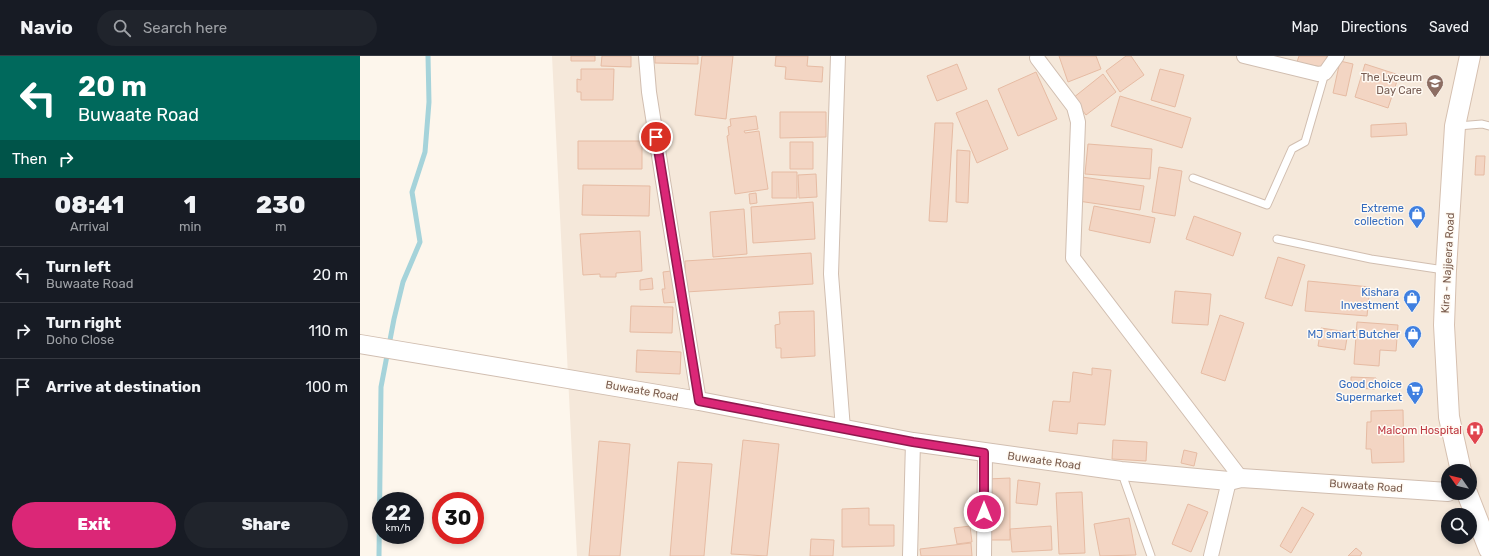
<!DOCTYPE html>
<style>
body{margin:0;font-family:Rubik,sans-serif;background:#20242c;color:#f1f3f6;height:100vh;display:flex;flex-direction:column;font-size:15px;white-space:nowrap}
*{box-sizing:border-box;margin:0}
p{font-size:13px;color:#9ea1a6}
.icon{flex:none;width:22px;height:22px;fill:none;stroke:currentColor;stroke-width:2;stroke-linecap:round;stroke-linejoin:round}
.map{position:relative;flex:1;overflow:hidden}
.details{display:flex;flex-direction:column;background:#171b24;width:360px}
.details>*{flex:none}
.banner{background:#00695c;color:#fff;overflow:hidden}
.needle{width:26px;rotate:304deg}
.tools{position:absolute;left:1081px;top:408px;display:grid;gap:8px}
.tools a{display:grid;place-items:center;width:36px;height:36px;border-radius:50%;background:#171b24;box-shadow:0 2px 6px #0003;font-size:20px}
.speed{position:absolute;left:12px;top:436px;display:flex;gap:8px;font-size:20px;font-weight:700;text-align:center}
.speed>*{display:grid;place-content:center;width:52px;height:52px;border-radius:50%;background:#171b24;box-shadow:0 2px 6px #0003;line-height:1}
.speed small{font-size:10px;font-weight:400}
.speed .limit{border:6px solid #d22;background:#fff;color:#111}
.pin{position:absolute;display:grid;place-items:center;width:34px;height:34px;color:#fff;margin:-17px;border:2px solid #fff;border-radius:50%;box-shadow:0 1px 4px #0007}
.me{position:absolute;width:44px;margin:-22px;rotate:0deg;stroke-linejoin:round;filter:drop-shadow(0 0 3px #0008)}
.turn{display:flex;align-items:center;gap:14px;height:84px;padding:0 12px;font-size:18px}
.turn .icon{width:52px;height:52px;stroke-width:2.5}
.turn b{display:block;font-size:28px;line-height:34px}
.then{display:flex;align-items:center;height:38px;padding:0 12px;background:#0003;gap:8px;font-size:15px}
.eta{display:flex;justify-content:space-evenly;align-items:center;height:68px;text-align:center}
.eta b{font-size:24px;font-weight:800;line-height:28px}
.primary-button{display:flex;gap:8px;margin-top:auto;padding:8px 12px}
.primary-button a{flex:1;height:46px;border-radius:24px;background:#db2777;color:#fff;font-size:16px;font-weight:800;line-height:46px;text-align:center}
.primary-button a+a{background:#20242c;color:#f1f3f6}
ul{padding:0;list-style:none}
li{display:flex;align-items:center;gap:12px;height:56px;padding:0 12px;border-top:1px solid #363941}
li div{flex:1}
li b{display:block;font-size:15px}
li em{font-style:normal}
header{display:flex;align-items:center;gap:24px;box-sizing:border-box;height:56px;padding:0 20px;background:#171b24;border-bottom:1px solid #363941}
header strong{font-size:19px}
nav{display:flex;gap:22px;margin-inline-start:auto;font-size:14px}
.search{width:280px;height:36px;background:#20242c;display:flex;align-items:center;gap:10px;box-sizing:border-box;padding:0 14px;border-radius:22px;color:#9ea1a6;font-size:15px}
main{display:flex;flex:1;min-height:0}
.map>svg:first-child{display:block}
</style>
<header>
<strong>Navio</strong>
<div class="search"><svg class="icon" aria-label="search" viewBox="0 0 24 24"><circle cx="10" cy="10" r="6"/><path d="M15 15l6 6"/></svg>Search here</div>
<nav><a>Map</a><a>Directions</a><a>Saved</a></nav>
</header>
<main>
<section class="details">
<div class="banner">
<div class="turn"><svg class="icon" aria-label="left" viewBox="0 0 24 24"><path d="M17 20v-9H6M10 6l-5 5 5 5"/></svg><div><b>20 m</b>Buwaate Road</div></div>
<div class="then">Then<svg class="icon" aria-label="right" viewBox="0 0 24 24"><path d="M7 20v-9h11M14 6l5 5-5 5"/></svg></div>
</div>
<div class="eta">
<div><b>08:41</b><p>Arrival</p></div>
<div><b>1</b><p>min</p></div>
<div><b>230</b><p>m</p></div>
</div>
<ul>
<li><svg class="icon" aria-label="left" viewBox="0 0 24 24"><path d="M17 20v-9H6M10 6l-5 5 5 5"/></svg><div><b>Turn left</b><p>Buwaate Road</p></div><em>20 m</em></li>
<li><svg class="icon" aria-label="right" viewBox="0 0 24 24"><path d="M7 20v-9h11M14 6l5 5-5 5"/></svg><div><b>Turn right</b><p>Doho Close</p></div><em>110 m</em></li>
<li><svg class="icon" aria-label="arrive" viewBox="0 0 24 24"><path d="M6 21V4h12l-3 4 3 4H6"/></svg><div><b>Arrive at destination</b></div><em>100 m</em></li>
</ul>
<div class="primary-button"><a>Exit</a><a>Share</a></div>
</section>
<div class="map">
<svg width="1129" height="500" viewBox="0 0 1129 500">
<rect width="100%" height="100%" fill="#fdf6ec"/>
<!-- residential -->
<path fill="#f5e8da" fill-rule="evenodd" d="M192 0H1129V500H217ZM1088 415H1110V437H1088ZM1088 459H1110V481H1088Z"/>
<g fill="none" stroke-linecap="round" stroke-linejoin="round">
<!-- stream -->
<path stroke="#a5d3da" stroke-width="5" d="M19 500 21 331 34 263 43 226 60 186 52 136 65 96 69 46 68 0"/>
</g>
<!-- building -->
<path fill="#f3d5c3" stroke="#e6bba3" d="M211 0H235V5H211Z
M242 0H271V11L241 10Z
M295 0H338V8L295 7Z
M342 0H373L366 63 335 59Z
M416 0H448L447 10 463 11 462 26 425 23 426 11 415 10Z
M699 0H736L741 13 708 26Z
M766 0H771L784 19 760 36 746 15Z
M939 0H967L965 12 937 6Z
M980 5 993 8 986 40 973 37Z
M597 8 607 33 577 45 567 20Z
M1005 8 1039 19 1028 52 995 41Z
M221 13H254L253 44H221V36H217V23L221 24Z
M800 13 824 19 815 51 791 44Z
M676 16 697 63 658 80 638 33Z
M743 18 756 36 726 59 713 42Z
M760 40 831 62 822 92 751 70Z
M627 44 648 93 617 107 596 57Z
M420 56H466V81L420 82Z
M396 60 398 73 384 75 385 77 399 75 408 133 375 138 367 80 369 79 368 71 371 70 370 63Z
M575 67H593L587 166 569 165Z
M1046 67 1047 79 1011 81V69Z
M218 85H282V113H218Z
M430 86H453V113H430Z
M728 88 792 93 790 123 725 118Z
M597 94 610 95 608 147 596 146Z
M1116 100H1125L1124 119H1115Z
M799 111 822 115 815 160 792 156Z
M412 116H437V142H412Z
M456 118 457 141 439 142 438 119Z
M722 121 784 130 780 154 718 145Z
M223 129 290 130 289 160 222 159Z
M396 137 397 147 390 148 389 138Z
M453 146 455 183 393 187 391 151Z
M734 150 795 162 790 187 729 174Z
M384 153 387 198 353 201 350 156Z
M834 160 881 177 873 200 826 183Z
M280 175 282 215 256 217V221H240V218L223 219 220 178Z
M451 197 453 228 326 236 325 205Z
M918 201 945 209 932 250 905 242Z
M311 215 316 246 304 247 302 233H305L303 216Z
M292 222 293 233 280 234V224Z
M948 225 1010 231 1007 260 945 255Z
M815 235 851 238 848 269 812 267Z
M271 250 313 251 312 277 270 276Z
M454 255 455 300 421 302V292H416L415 269 420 268 419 256Z
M860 259 884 267 865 325 841 317Z
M997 266 1038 269 1036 295 1020 294 1019 310 994 308Z
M961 272 988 276 985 294 958 290Z
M277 294 321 296 320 318 276 316Z
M732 312 751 314 745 369 718 367 717 378 689 375 693 345 710 346 713 316 732 319Z
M991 321 1016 322 1015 333 991 332Z
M1043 354 1044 406 1012 407 1011 393H1006L1007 366H1011V355Z
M383 384 419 388 407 500 371 498Z
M753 384 787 386 786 405 752 403Z
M239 385 270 388 260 500H229Z
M824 394 837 397 834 410 821 407Z
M318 406 352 408 344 500H310Z
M650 422V484H627V423Z
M658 424 680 427 677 449 656 447Z
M722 436 725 497 699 498 696 437Z
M828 448 848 456 831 496 812 488Z
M942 451 954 458 931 497 920 490Z
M509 452V469H534V490L482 491V453Z
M769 462 776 499 740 500 734 468Z
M610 470 612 486 597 488 594 472Z
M691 470 692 494 652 496 650 473Z
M451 483 474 484 473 500H450Z
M611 487 612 500H561L560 493Z
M996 492 1002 497 1000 500H988Z"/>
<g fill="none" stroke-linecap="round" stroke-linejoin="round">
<defs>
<path id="service" d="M1098 70 1122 68 1129 70
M833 122 907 149 932 93 945 86 965 17
M917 183 1011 203 1084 214
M761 415 791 500"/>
<path id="minor" d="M286 0 289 36 303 125 339 345
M478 0 471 218 483 373
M884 0 958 18 965 17 977 0
M677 2 714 51 718 66 713 202 881 422
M550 500 553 386
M624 500 625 397
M851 500 869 425"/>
<path id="tertiary" d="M0 288 339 345 553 386 761 415 869 425 881 422 1088 436"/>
<path id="secondary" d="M1101 415 1089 361 1084 269 1086 214 1095 70 1110 0
M1107 437 1129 493"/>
</defs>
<!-- service casing -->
<use href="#service" stroke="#d1beb0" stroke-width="9"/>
<!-- minor casing -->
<use href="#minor" stroke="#d1beb0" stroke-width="16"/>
<!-- tertiary casing -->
<use href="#tertiary" stroke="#d1beb0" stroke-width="20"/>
<!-- secondary casing -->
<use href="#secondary" stroke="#d6c0b0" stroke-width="22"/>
<!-- service -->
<use href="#service" stroke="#fff" stroke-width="7"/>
<!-- minor -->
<use href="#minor" stroke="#fff" stroke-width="14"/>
<!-- tertiary -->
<use href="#tertiary" stroke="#fff" stroke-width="18"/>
<!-- secondary -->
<use href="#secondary" stroke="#fff" stroke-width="20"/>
</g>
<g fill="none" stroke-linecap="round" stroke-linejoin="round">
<defs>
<path id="route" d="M296 81 339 345 553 386 624 397V456"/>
</defs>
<!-- route casing -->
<use href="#route" stroke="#8e194d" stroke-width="10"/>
<!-- route -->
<use href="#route" stroke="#db2777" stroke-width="7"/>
</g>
<!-- icons -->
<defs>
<symbol id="school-pin" viewBox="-11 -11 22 30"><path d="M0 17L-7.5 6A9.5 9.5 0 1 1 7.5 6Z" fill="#8d6e63" stroke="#fffaf3"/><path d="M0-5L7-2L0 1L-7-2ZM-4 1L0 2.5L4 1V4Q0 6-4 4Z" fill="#fff"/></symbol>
<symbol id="shop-pin" viewBox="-11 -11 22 30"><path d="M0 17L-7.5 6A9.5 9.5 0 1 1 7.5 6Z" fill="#3f7fe0" stroke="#fffaf3"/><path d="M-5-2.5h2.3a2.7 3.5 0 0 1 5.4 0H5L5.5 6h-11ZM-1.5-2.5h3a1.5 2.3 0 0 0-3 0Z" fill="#fff"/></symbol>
<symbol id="supermarket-pin" viewBox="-11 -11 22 30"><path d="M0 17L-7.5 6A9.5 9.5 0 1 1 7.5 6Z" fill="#3f7fe0" stroke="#fffaf3"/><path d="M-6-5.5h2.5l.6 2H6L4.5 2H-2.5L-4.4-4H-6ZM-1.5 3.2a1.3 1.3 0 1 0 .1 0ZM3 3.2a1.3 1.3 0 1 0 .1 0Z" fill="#fff"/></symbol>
<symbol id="hospital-pin" viewBox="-11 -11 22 30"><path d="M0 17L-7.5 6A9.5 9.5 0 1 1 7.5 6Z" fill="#e0444e" stroke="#fffaf3"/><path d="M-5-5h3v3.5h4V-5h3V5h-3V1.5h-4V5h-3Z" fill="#fff"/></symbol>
</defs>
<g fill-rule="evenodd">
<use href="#school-pin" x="1065" y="17" width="20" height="27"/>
<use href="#shop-pin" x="1047" y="148" width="20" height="27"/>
<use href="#shop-pin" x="1042" y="232" width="20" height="27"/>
<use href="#shop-pin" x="1043" y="268" width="20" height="27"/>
<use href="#supermarket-pin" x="1045" y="324" width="20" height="27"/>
<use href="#hospital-pin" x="1105" y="364" width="20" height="27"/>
</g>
<g text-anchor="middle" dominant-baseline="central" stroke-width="3" stroke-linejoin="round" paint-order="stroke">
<!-- education labels -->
<g font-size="11" fill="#785e54" stroke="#fffaf3" text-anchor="end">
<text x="1062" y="21">The Lyceum<tspan x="1062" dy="13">Day Care</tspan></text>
</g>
<!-- shop labels -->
<g font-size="11" fill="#366cbe" stroke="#fffaf3" text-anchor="end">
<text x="1044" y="152">Extreme<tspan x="1044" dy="13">collection</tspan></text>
<text x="1039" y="236">Kishara<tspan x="1039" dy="13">Investment</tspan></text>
<text x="1040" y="278">MJ smart Butcher</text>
<text x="1042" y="328">Good choice<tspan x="1042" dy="13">Supermarket</tspan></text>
</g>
<!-- street labels -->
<g font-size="11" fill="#7a5c4d" stroke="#fffaf3">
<text transform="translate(1088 207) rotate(-87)">Kira - Najjeera Road</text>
<text transform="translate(282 335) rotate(10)">Buwaate Road</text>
<text transform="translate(684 405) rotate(8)">Buwaate Road</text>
<text transform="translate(1006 430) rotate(4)">Buwaate Road</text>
</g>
<!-- health labels -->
<g font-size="11" fill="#be3a42" stroke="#fffaf3" text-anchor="end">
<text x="1102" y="374">Malcom Hospital</text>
</g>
</g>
</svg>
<div class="tools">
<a><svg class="needle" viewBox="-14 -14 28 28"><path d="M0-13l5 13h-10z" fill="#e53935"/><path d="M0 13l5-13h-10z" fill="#9ea1a6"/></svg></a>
<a><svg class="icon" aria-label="search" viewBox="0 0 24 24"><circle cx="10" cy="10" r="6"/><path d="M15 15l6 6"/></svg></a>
</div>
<div class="speed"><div>22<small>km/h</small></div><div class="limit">30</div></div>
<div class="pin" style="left:296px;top:81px;background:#d93025"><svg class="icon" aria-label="arrive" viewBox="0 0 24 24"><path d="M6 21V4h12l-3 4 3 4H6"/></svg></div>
<svg class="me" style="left:624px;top:456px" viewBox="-20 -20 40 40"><circle r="17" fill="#db2777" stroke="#fff" stroke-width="3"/><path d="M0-11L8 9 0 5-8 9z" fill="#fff"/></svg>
</div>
</main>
